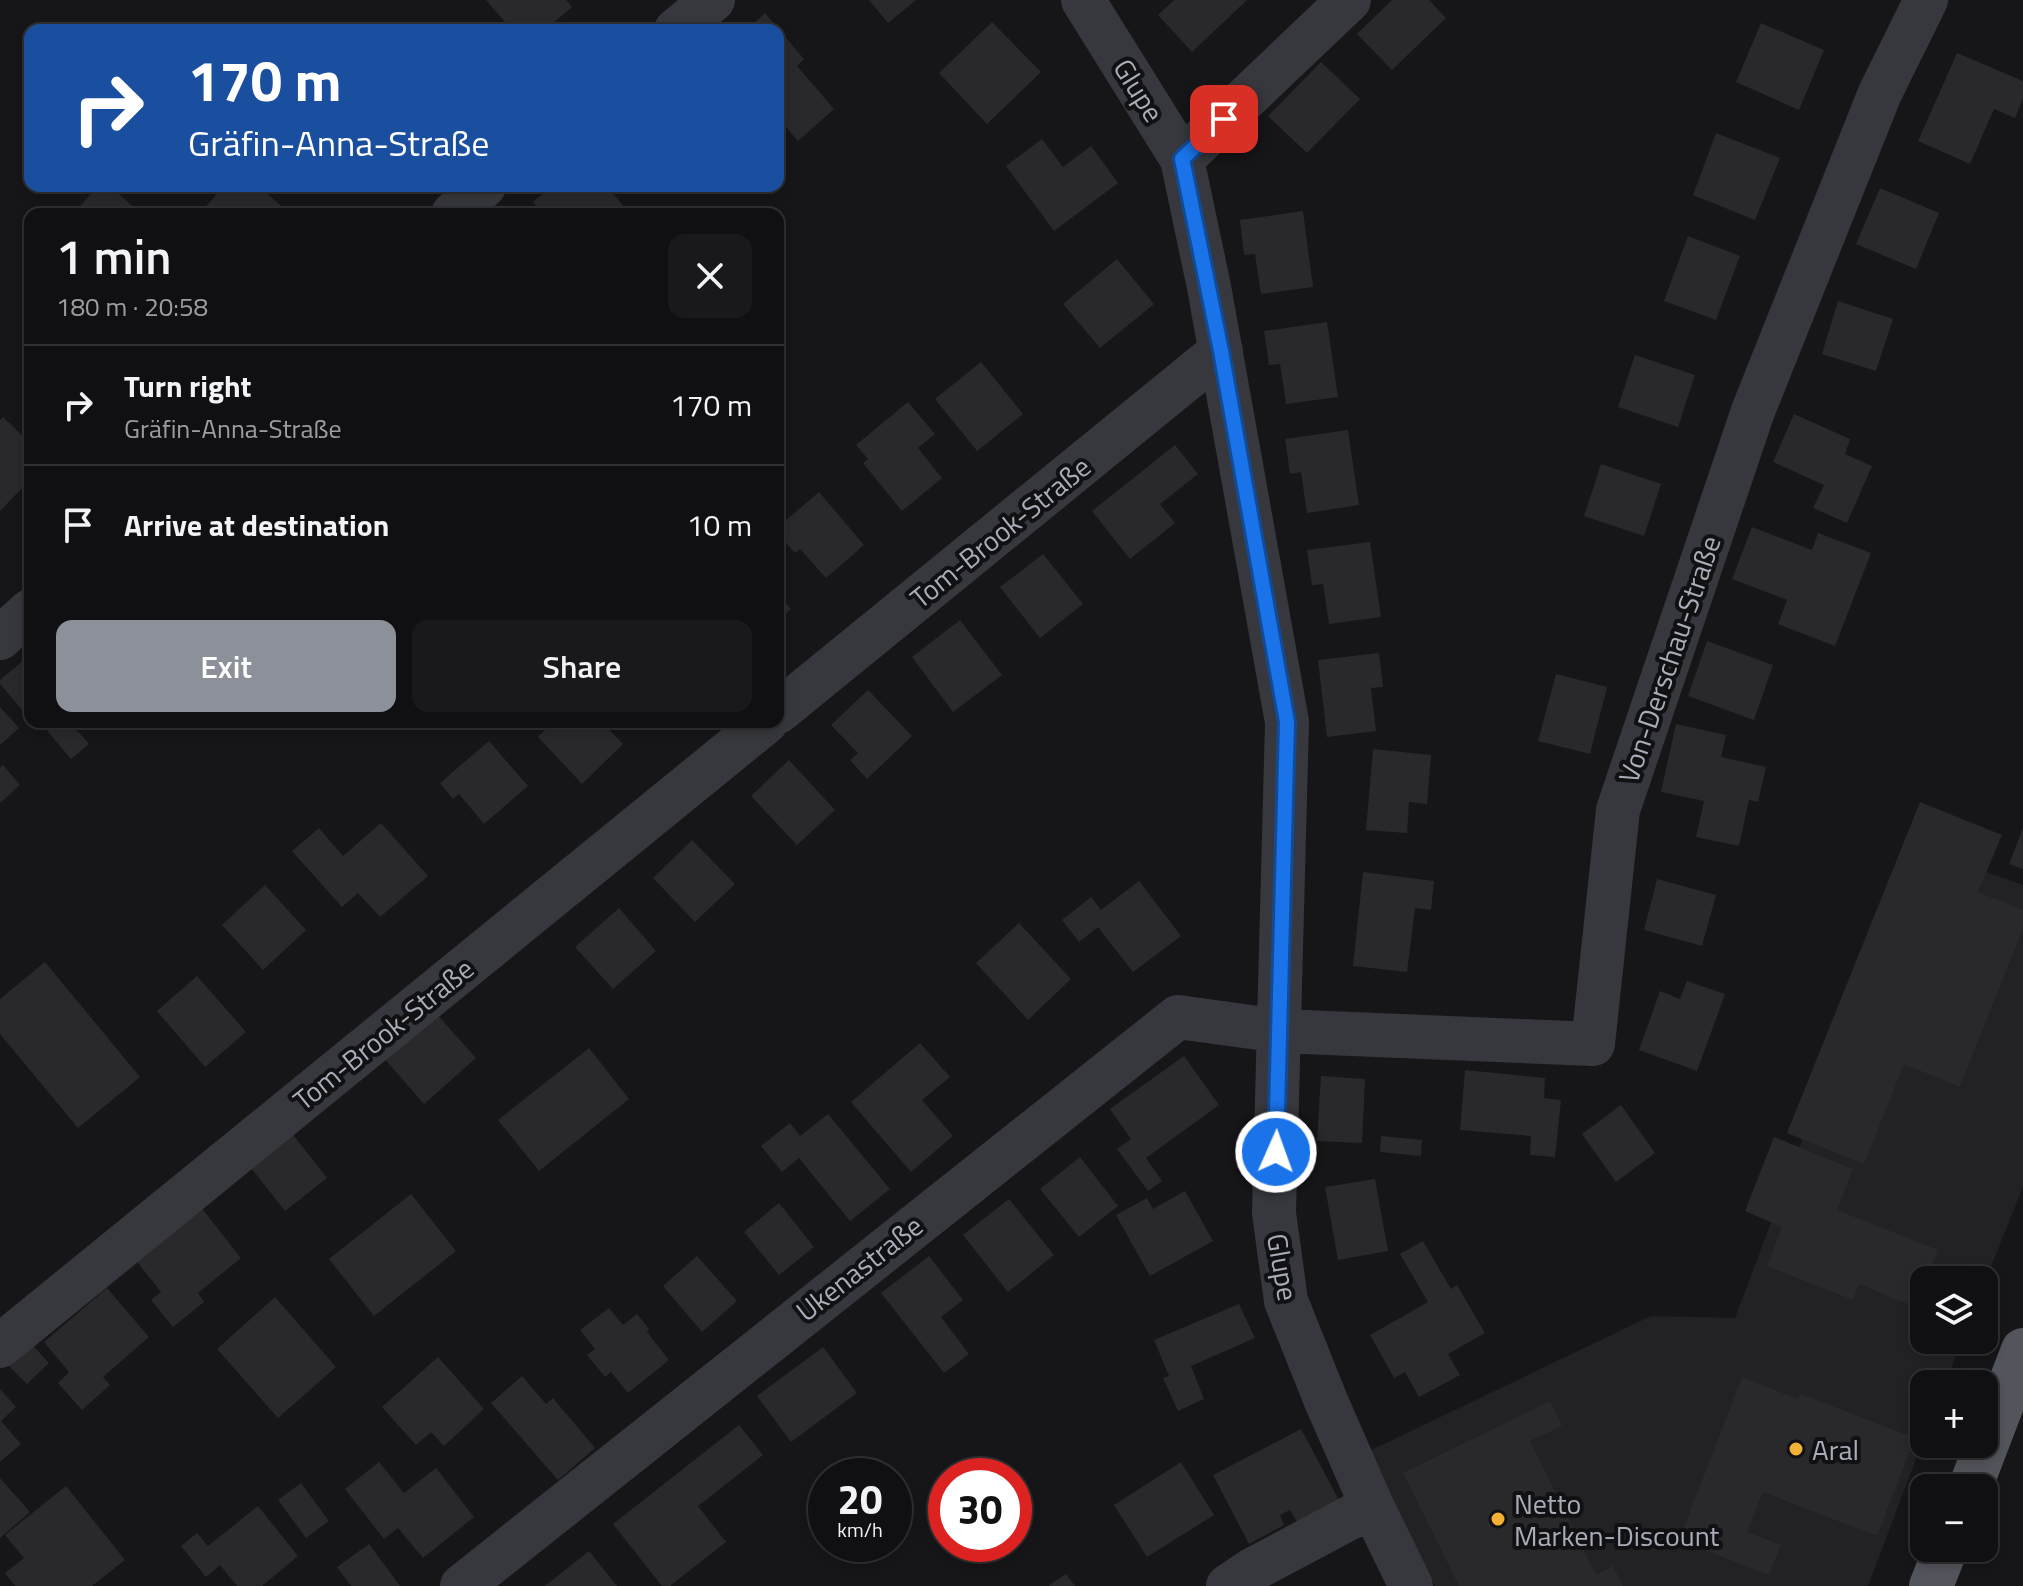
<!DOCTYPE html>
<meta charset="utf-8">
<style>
body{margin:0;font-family:"Titillium Web",sans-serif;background:#19191b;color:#f1f3f6;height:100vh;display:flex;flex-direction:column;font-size:30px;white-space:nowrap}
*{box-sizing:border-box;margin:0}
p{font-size:26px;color:#9c9d9f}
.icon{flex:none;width:44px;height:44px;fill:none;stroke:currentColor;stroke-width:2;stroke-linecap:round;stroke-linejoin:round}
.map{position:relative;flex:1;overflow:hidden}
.details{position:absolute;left:24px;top:208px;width:760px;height:520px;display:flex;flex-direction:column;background:#101012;border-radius:16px;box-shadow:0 4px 12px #0003,0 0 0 2px #303032}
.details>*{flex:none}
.guide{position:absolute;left:24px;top:24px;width:760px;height:168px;border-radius:16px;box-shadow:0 4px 12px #0003,0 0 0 2px #303032;background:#1a4fa0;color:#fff;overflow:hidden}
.fabs{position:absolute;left:1910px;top:1266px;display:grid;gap:16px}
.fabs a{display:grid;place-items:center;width:88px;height:88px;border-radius:16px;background:#101012;box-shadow:0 4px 12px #0003,0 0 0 2px #303032;font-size:40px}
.speed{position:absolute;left:808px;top:1458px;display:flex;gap:16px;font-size:40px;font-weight:700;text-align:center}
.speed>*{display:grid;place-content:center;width:104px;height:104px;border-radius:50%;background:#101012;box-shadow:0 4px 12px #0003,0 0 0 2px #303032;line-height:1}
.speed small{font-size:20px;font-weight:400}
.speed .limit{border:12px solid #d22;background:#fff;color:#111}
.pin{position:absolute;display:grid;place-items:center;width:68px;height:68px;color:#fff;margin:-34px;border-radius:16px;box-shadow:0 4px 12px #0006}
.me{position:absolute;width:88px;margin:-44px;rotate:2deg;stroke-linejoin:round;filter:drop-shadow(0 0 6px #0008)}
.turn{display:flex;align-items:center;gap:28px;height:168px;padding:0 32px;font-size:36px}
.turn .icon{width:104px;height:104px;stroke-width:2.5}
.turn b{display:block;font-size:56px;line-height:68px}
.round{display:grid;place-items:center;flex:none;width:84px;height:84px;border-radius:16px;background:#19191b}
.head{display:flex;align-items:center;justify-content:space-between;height:136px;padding:0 32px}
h1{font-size:48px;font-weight:600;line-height:60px}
.primary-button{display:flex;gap:16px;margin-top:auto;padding:16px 32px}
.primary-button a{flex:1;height:92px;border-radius:16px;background:#8c9099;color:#fff;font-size:32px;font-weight:600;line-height:92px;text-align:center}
.primary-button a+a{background:#19191b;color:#f1f3f6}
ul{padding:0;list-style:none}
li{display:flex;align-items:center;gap:24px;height:120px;padding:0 32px;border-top:2px solid #303032}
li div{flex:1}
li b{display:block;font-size:30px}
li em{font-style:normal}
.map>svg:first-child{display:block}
</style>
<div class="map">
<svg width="2023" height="1586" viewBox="0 0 2023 1586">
<rect width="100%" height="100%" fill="#161618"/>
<!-- built -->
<path fill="#222225" d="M1913 846 2023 885V1187L1984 1284V1280H1924V1340H1962L1945 1384H1924V1438L1868 1586H1435L1365 1453 1651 1316 1735 1318Z"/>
<!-- building -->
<path fill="#29292c" d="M486 0H566L572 7 545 30H512Z
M869 0H916L888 23Z
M1174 0H1247L1192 52 1158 15Z
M1392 0H1429L1446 18 1392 70 1357 34Z
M765 13 804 59 797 66 834 109 798 141 778 118V30H746Z
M992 22 1041 72 987 124 939 73Z
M1761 23 1824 50 1799 110 1736 82Z
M1957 53 2023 81V99L2015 118 1994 109 1970 164 1918 141Z
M1321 62 1360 99 1307 153 1268 116Z
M1716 133 1780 158 1755 220 1693 195Z
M1042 139 1063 167 1091 146 1118 183 1054 231 1006 166Z
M98 186H110L141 214H73Z
M224 186H259L290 214H199Z
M552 186H607L630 214H543L533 202Z
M1880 188 1939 213 1916 269 1856 244Z
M1303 211 1313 287 1261 294 1255 254 1244 255 1240 220Z
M1688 236 1740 256 1716 320 1664 301Z
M1117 259 1154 304 1100 348 1063 304Z
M1838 301 1893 319 1876 371 1822 354Z
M1327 322 1338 397 1286 404 1280 364 1269 365 1264 331Z
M1635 355 1695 375 1678 427 1618 407Z
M981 362 1023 414 977 451 935 399Z
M908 402 935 434 918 448 942 478 902 511 863 463 868 459 856 445Z
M1794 414 1850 439 1845 454 1872 466 1847 523 1813 508 1824 485 1773 462Z
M3 417 30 443V480L0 511V420Z
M1348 430 1359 505 1307 513 1301 472 1290 474 1285 439Z
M1175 445 1198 474 1160 504 1175 523 1130 559 1092 511Z
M1601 464 1661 484 1644 536 1584 516Z
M819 492 864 545 826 578 800 549 795 553 778 534V527Z
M1752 527 1812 550 1818 533 1871 553 1835 646 1778 624 1787 600 1732 579Z
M1370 542 1381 617 1329 624 1323 584 1312 585 1307 550Z
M1043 554 1083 604 1040 638 1000 587Z
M778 594 791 609 778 621Z
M960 620 1002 675 953 712 912 657Z
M1707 641 1773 665 1754 720 1688 696Z
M1379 653 1383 687 1371 688 1376 731 1327 737 1318 660Z
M30 655V719L0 684V680Z
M1556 674 1607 687 1590 754 1538 741Z
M868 690 912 736 867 779 850 760 858 753 831 725Z
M0 707 19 728 0 745Z
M40 722H70L89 744 71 759Z
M553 722H602L623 744 582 784 538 737Z
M1676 724 1726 735 1721 757 1766 767 1758 802 1749 800 1739 846 1696 837 1704 801 1661 792Z
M489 741 528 786 484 824 459 794 453 799 440 783Z
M1373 749 1431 755 1427 804 1409 802 1407 833 1366 830Z
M789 760 835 810 797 845 751 796Z
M3 765 20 785 0 803V768Z
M1920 802 2002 835 1978 892 2023 910V929L1960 1087 1904 1064 1864 1164 1787 1133Z
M381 823 428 876 380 917 358 893 342 907 292 851 319 828 343 856Z
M2023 828V869L2009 864Z
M692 840 735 884 695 922 653 878Z
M1363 872 1434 881 1431 910 1415 908 1407 972 1353 966Z
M1657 879 1716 895 1702 946 1644 930Z
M1139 881 1181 936 1133 972 1098 927 1079 942 1062 920 1091 897 1101 910Z
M265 885 306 930 263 970 222 925Z
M619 908 656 951 613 989 575 947Z
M1019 923 1071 979 1028 1020 976 963Z
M45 962 140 1077 78 1128 0 1034V999Z
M197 976 246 1032 205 1067 157 1011Z
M1687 981 1725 994 1697 1071 1639 1050 1660 991 1680 999Z
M434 1011 476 1058 424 1104 383 1057Z
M920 1043 950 1077 922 1100 953 1136 911 1172 851 1102Z
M589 1048 629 1099 539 1171 498 1120Z
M1184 1056 1219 1105 1146 1158 1162 1181 1148 1191 1117 1149 1131 1139 1110 1109Z
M1465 1070 1545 1078 1544 1098 1561 1100 1555 1157 1530 1155 1531 1136 1460 1130Z
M1321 1076 1365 1079 1362 1143 1317 1141Z
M1621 1105 1655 1153 1616 1182 1582 1134Z
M828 1114 890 1189 850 1221 799 1158 782 1172 761 1146 790 1123 800 1136Z
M290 1131 327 1178 285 1211 248 1164Z
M1381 1136 1422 1140 1421 1156 1380 1152Z
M1774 1137 1853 1169 1837 1210 1938 1250 1915 1307 1859 1284 1853 1300 1767 1266 1782 1227 1745 1211Z
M1080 1157 1118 1206 1079 1237 1040 1189Z
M1375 1179 1388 1251 1338 1260 1325 1187Z
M1185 1191 1213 1241 1150 1276 1116 1215 1147 1198 1153 1209Z
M411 1194 456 1251 374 1316 329 1259Z
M1009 1199 1054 1255 1008 1292 963 1235Z
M779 1203 814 1247 779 1275 744 1232Z
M200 1206 241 1258 198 1293 204 1302 173 1327 151 1300 161 1292 134 1258Z
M1423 1241 1451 1289 1457 1285 1485 1333 1448 1354 1460 1375 1419 1397 1405 1372 1394 1378 1370 1335 1428 1302 1400 1254Z
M697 1256 737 1301 702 1332 663 1286Z
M929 1256 963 1300 941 1317 969 1354 944 1373 881 1293Z
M107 1288 149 1337 103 1377 110 1385 82 1410 58 1383 69 1372 44 1342Z
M275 1297 336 1367 278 1418 217 1349Z
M1239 1304 1255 1338 1191 1366 1204 1399 1178 1411 1163 1378 1169 1376 1154 1340Z
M609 1308 623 1325 637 1314 649 1329 647 1332 669 1360 628 1393 611 1372 605 1377 587 1355 595 1349 580 1330Z
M27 1339 49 1363 27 1384 4 1361Z
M823 1347 857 1393 791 1442 757 1396Z
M438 1357 484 1409 444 1446 431 1432 416 1445 382 1407Z
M522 1376 546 1404 553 1398 595 1448 558 1480 491 1403Z
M1742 1377 1798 1399 1801 1394 1915 1438 1877 1536 1763 1492 1747 1532 1781 1545 1769 1575 1679 1540Z
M0 1389 16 1407 1 1421 21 1444 0 1462Z
M1550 1401 1562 1426 1530 1441 1596 1575 1613 1566 1623 1586H1459L1403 1473Z
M739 1425 763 1455 698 1506 726 1542 670 1586H662L613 1524Z
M1301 1429 1339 1500 1297 1522 1290 1510 1280 1515 1284 1525 1249 1544 1213 1475Z
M379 1462 404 1493 436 1468 474 1517 423 1558 398 1528 384 1539 345 1489Z
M1181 1462 1214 1515 1147 1557 1114 1505Z
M0 1478 30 1512 0 1538Z
M301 1483 329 1521 306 1538 278 1500Z
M66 1486 125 1560 92 1586H15L5 1573 24 1558 5 1535Z
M258 1506 298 1556 262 1586H237L220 1565 206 1577 181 1546 197 1533 208 1546Z
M369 1544 400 1586H351L337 1567Z
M589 1551 617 1586H545Z
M1066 1574 1075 1586H1048Z"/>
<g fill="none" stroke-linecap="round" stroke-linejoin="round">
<!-- street -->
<path stroke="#37383d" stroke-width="44" d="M1083 0 1182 159 1209 287 1287 722 1274 1213 1286 1301 1326 1401 1372 1506 1411 1586
M676 30 713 0
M1182 159 1349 0
M453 214 484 186
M0 638 30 611
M778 712 1221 351
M0 1346 766 722
M462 1586 1178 1017 1280 1031 1593 1044 1618 810 1753 411 1880 93 1926 0
M1228 1586 1252 1570 1372 1506"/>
<!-- primary -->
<path stroke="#53555c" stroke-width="44" d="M1970 1488 2023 1350
M1931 1586 1946 1548"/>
</g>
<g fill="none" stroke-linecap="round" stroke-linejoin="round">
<defs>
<path id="route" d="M1224 119 1182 159 1221 351 1287 722 1276 1152"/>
</defs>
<!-- route casing -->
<use href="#route" stroke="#114b97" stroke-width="20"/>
<!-- route -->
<use href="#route" stroke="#1a73e8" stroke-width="14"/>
</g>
<!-- markers -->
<g fill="#f2b134" stroke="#111113" stroke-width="3">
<circle cx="1796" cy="1449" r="8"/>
<circle cx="1498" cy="1519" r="8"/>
</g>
<g text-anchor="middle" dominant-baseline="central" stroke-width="8" stroke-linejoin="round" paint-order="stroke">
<!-- street labels -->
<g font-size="28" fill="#a8adb8" stroke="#111113">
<text transform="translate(1139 90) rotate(58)">Glupe</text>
<text transform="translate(1000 532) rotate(-39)">Tom-Brook-Straße</text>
<text transform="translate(1669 659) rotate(-71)">Von-Derschau-Straße</text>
<text transform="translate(383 1034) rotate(-39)">Tom-Brook-Straße</text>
<text transform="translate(1283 1267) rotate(80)">Glupe</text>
<text transform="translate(859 1268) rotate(-38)">Ukenastraße</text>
</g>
<!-- poi labels -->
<g font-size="28" fill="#a8adb8" stroke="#111113" text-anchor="start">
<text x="1812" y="1449">Aral</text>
<text x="1514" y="1503">Netto<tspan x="1514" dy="32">Marken-Discount</tspan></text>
</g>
</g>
</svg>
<div class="fabs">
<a><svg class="icon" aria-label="layers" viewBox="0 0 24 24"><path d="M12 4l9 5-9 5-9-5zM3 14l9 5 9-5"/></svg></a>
<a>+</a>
<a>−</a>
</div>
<div class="speed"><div>20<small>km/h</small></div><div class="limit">30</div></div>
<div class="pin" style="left:1224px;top:119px;background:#d93025"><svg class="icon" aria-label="arrive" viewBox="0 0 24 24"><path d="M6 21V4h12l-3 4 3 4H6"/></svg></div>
<svg class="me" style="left:1276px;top:1152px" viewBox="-20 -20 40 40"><circle r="17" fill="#1a73e8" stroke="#fff" stroke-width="3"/><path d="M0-11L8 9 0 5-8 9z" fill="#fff"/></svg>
<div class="guide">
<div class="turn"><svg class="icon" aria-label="right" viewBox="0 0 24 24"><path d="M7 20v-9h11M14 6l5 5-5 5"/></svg><div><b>170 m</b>Gräfin-Anna-Straße</div></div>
</div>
<section class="details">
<div class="head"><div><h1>1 min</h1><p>180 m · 20:58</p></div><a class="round"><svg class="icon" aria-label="close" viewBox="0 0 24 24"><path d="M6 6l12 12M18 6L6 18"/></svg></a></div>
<ul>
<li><svg class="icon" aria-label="right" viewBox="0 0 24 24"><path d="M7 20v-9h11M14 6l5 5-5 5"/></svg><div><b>Turn right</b><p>Gräfin-Anna-Straße</p></div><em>170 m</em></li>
<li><svg class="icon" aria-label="arrive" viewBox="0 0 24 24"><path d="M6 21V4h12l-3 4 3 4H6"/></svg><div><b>Arrive at destination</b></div><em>10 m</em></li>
</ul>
<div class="primary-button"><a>Exit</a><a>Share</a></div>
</section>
</div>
